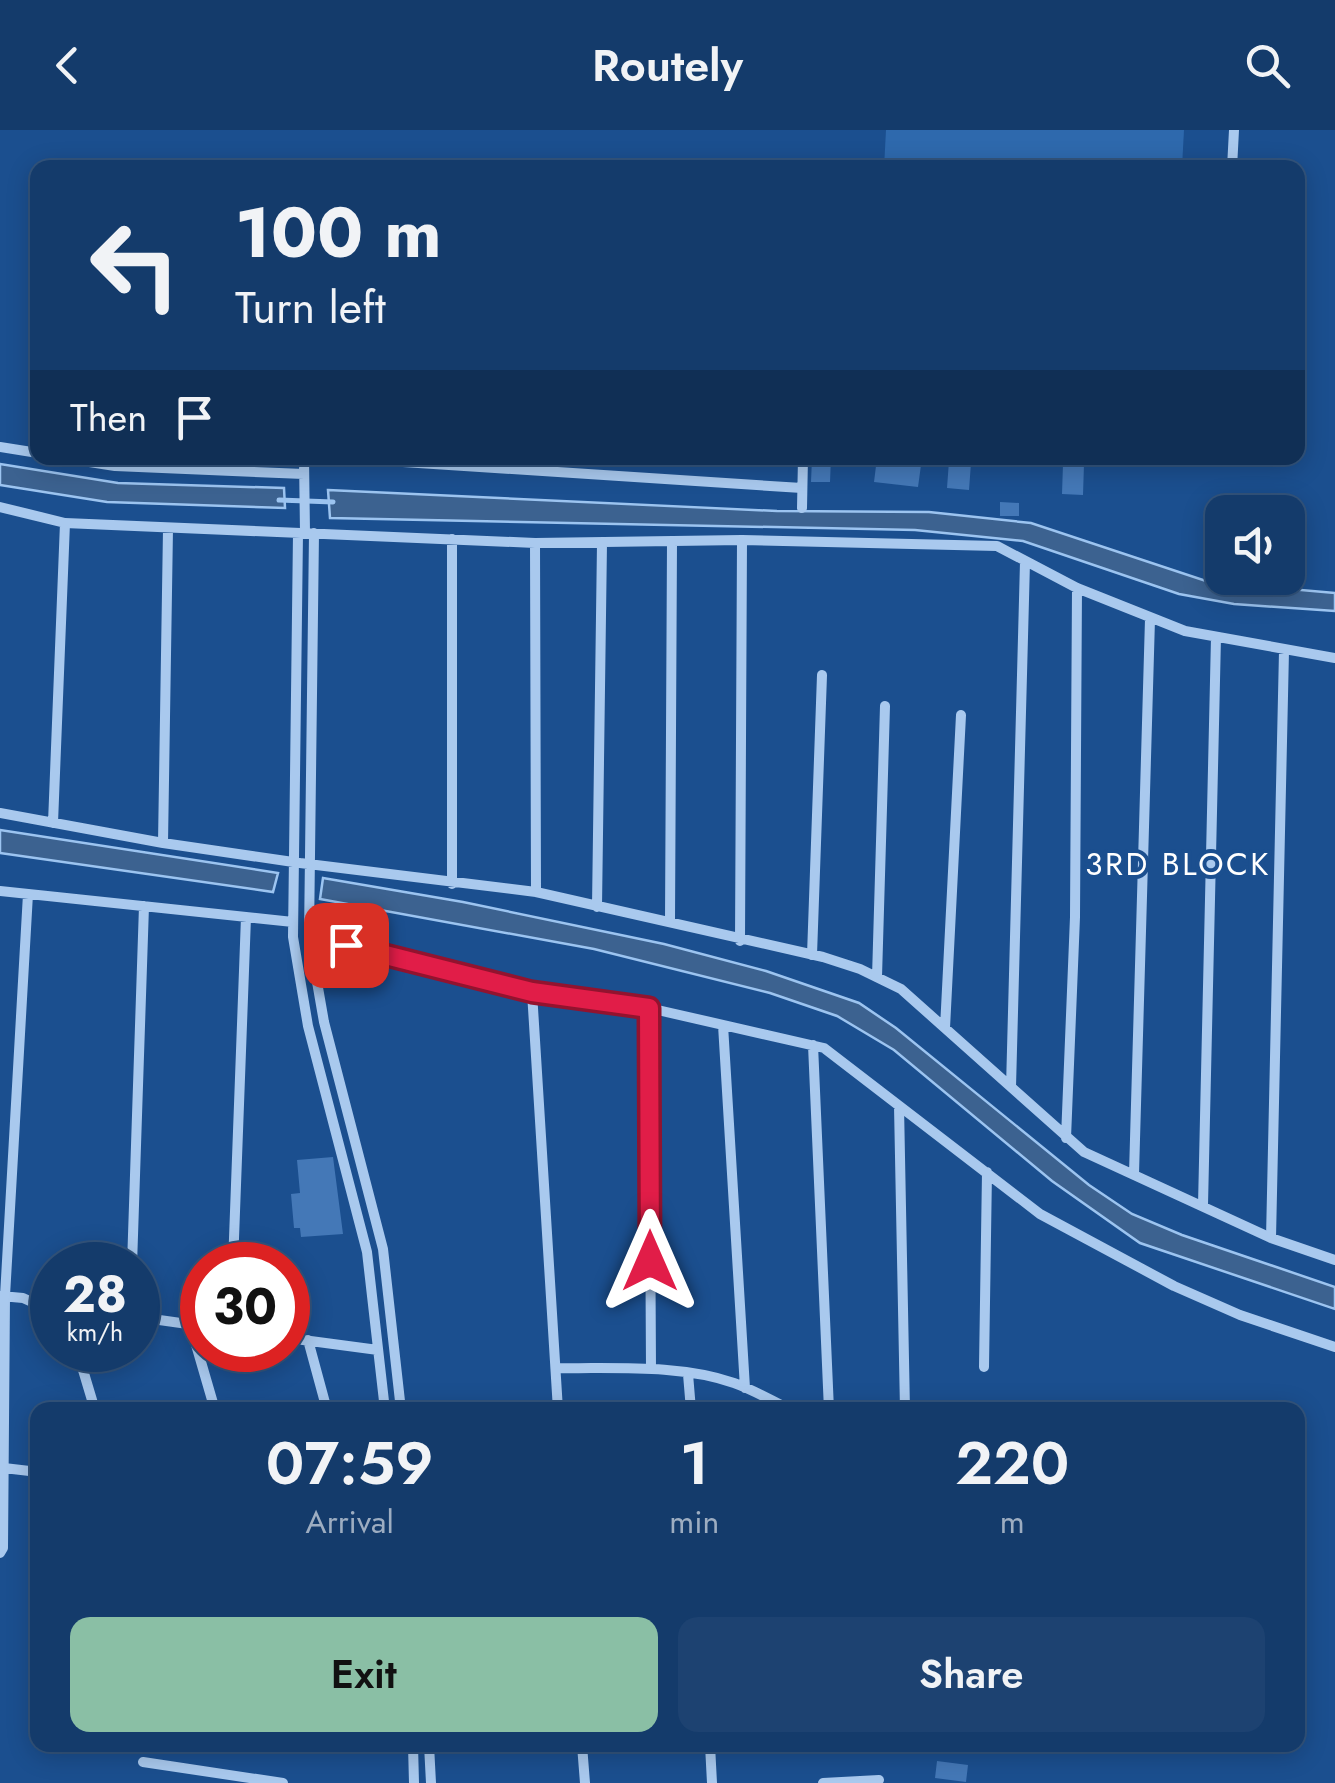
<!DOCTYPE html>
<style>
body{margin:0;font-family:Jost,sans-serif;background:#1d4271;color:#f1f3f6;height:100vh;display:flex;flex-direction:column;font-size:38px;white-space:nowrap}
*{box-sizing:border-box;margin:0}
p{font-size:32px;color:#9dadc1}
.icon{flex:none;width:55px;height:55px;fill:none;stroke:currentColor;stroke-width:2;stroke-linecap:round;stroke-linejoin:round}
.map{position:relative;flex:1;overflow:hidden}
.drawer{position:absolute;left:30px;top:1272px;width:1275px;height:350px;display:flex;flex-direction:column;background:#143b6b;border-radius:20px;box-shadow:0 5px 25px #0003,0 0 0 2px #33557e}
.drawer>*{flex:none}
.guide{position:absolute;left:30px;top:30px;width:1275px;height:305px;border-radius:20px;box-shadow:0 5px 25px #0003,0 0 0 2px #33557e;background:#143b6b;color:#f1f3f6;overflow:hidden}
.fabs{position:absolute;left:1205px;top:365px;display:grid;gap:20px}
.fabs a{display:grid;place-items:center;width:100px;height:100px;border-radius:20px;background:#143b6b;box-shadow:0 5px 25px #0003,0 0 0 2px #33557e;font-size:50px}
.speed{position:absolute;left:30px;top:1112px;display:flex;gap:20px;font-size:50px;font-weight:700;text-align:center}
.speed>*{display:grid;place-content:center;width:130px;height:130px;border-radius:50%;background:#143b6b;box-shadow:0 5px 25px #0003,0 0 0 2px #33557e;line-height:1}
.speed small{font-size:25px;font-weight:400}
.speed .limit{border:15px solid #d22;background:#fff;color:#111}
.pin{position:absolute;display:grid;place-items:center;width:85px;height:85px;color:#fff;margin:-42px;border-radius:20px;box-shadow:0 5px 15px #0006}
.me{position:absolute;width:110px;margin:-55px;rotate:0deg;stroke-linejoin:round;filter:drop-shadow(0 0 8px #0008)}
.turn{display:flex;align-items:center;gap:35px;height:210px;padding:0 40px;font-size:45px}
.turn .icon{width:130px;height:130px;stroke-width:2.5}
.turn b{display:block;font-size:70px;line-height:85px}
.then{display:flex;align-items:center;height:95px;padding:0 40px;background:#0003;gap:20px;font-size:38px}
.eta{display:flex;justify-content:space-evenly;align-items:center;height:170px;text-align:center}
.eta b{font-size:60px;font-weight:600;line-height:70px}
.action{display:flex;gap:20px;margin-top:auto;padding:20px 40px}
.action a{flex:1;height:115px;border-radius:20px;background:#8abfa5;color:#111;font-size:40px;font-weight:600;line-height:115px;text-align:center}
.action a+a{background:#1d4271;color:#f1f3f6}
header{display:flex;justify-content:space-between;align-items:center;height:130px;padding:0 40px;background:#143b6b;font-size:45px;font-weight:600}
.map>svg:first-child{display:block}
</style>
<header><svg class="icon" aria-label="back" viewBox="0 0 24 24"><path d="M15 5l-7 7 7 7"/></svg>Routely<svg class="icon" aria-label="search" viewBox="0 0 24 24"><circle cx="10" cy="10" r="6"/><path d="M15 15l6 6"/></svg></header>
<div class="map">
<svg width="1335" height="1653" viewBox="0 0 1335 1653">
<rect width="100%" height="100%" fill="#1b4f8f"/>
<!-- green -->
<path fill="#2e69ad" d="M886 0H1184L1182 37 884 38Z"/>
<!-- water -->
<path fill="#3c6290" stroke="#9cc4f0" stroke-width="2.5" d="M0 334 118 353 284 358 285 378 107 372 0 355Z
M328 360 777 381 929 382 1031 393 1209 452 1335 463V481L1234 474 1179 464 1023 411 915 400 330 388Z
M0 700 278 743 273 762 0 723Z
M323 748 463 772 664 814 766 841 859 873 896 898 1089 1055 1132 1084 1182 1105 1335 1157V1179L1140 1113 1052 1051 894 920 837 886 770 863 594 819 320 769Z"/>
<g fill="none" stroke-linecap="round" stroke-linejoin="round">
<!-- stream -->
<path stroke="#9cc4f0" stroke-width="5" d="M279 370 333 372"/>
</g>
<!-- building -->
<path fill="#4478b7" d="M812 328H831L830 352H811Z
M877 328H922L918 357 874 352Z
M949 331 971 333 969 360 947 358Z
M1063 334H1084L1083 365 1062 364Z
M1000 372 1019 373V386H1000Z
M333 1027 343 1104 301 1107 300 1098H294L291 1064 300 1063 297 1030Z
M937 1631 968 1635 966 1652 935 1648Z"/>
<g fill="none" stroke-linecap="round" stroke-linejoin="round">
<!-- minor -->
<path stroke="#a9c9ee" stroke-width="10" d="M1232 38 1234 0
M0 317 38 323
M64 328 115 336 304 344
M304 328 305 403
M403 332 802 358
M0 377 65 393 535 413 742 410 997 416 1077 458 1185 501 1335 528
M802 378 803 328
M298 403 293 807 308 896 367 1122 385 1280
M314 403 309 806 324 892 383 1119 401 1280
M535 413 536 762
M0 683 163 713 300 733 536 762 823 827 860 839 901 859 1084 1022 1271 1108 1335 1130
M53 693 65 393
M163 713 168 399
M452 754V409
M0 761 293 792
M597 777 602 413
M670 791 672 412
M309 806 532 862 649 878 824 918 1040 1084 1174 1156 1240 1185 1335 1217
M740 811 742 410
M812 825 822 545
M877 847 885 576
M532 862 558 1280
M649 878 651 1239
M723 895 745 1258
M945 898 961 585
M813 915 829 1280
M1011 957 1025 432
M899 976 905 1280
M1066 1008 1075 787 1077 458
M1134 1044 1150 489
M1203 1075 1216 507
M1271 1108 1284 521
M132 1135 144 776
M233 1135 246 787
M1 1166 23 1168 52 1181
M138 1187 202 1196
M190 1194 215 1280
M288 1208 378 1220
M308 1210 327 1280
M77 1220 95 1280
M984 1237 987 1042
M556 1238C614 1239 679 1234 734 1253 754 1260 772 1271 791 1280
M688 1244 691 1280
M4 1338 38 1342
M0 1423 3 1418 5 1166 28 764
M413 1615 414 1653
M429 1615 431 1653
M582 1615 585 1653
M710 1615 712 1653
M143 1632 283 1653
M823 1653 879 1650"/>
</g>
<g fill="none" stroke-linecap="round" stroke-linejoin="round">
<defs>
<path id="route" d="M346 815 532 862 649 878 650 1131"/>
</defs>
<!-- route casing -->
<use href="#route" stroke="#92132f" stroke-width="25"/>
<!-- route -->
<use href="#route" stroke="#e11d48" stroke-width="18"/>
</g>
<g text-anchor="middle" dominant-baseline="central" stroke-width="8" stroke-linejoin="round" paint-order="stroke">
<!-- quarter labels -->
<g font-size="32" letter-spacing="2.5" fill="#fff" stroke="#1b4f8f">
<text x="1178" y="734">3RD BLOCK</text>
</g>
</g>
</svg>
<div class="fabs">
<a><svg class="icon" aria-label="sound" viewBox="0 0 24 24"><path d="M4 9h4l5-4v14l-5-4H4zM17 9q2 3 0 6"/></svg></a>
</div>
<div class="speed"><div>28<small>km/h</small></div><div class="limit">30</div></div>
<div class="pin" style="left:346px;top:815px;background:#d93025"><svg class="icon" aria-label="arrive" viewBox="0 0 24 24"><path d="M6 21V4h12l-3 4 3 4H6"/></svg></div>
<svg class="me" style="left:650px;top:1131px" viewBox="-20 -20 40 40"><path d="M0-17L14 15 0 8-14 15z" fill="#e11d48" stroke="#fff" stroke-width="4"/></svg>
<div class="guide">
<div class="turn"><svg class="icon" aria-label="left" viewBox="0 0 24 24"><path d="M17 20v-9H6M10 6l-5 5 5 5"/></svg><div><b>100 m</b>Turn left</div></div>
<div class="then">Then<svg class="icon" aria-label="arrive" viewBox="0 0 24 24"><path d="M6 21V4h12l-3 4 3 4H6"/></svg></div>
</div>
<section class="drawer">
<div class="eta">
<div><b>07:59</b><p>Arrival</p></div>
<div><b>1</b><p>min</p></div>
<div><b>220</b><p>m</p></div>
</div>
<div class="action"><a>Exit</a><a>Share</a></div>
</section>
</div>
